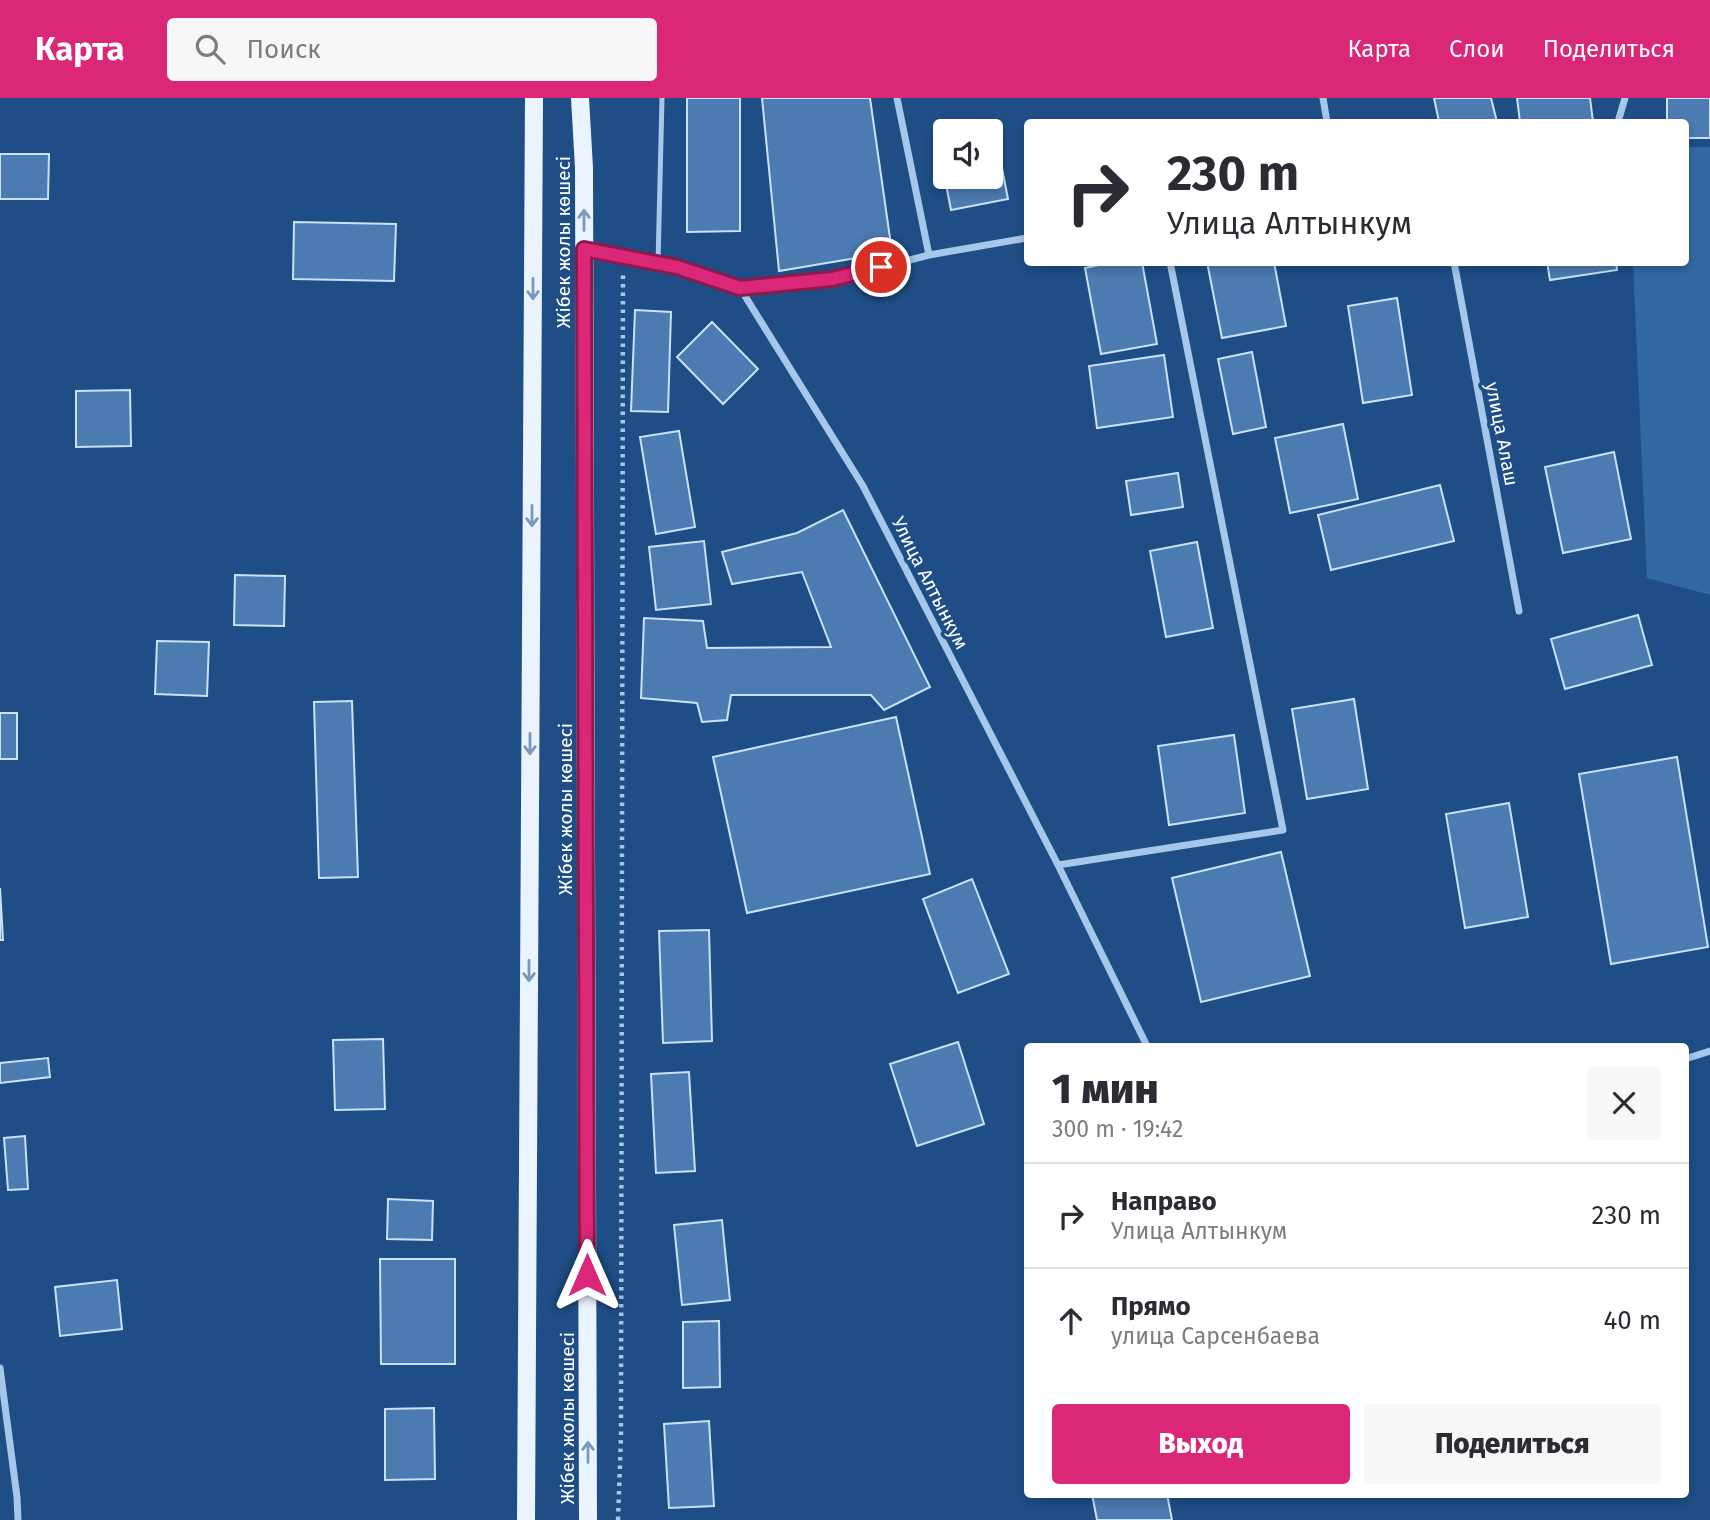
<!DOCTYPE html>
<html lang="ru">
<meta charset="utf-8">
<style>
body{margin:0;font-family:"Fira Sans",sans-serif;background:#f7f7f7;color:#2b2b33;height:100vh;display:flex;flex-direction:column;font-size:26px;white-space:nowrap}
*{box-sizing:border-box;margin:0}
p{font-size:23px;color:#7c7c81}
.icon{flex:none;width:38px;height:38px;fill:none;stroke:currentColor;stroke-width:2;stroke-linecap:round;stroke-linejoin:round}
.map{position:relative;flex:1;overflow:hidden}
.drawer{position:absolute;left:1024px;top:945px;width:665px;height:455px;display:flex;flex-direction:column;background:#fff;border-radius:7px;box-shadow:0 4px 10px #0003}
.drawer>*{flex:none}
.banner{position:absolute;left:1024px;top:21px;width:665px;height:147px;border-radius:7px;box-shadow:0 4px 10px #0003;background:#fff;color:#2b2b33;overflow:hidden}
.buttons{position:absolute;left:933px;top:21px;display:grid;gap:14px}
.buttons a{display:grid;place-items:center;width:70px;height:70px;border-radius:7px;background:#fff;box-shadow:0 4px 10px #0003;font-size:35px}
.pin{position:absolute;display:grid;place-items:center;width:60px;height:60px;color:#fff;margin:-30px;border:4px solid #fff;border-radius:50%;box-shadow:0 2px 7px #0007}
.me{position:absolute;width:77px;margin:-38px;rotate:0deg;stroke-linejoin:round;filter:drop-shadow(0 0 5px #0008)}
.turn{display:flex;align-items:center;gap:24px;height:147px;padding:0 28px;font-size:32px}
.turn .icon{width:91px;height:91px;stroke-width:2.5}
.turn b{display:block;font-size:49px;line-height:60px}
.round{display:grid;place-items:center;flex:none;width:74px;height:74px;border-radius:7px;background:#f7f7f7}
.head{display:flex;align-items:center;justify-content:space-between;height:119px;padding:0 28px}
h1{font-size:42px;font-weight:800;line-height:52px}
.cta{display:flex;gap:14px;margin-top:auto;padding:14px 28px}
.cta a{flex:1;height:80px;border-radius:7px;background:#db2777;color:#fff;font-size:28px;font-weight:800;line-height:80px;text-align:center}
.cta a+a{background:#f7f7f7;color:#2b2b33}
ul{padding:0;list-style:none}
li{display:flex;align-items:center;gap:21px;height:105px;padding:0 28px;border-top:2px solid #e1e1e2}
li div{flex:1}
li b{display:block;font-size:26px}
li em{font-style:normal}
header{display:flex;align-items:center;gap:42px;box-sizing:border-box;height:98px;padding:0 35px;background:#db2777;color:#fff}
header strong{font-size:33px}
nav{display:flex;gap:38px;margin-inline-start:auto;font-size:24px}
.search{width:490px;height:63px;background:#f7f7f7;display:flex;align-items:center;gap:18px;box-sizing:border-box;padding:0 24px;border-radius:7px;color:#7c7c81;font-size:26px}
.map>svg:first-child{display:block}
</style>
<header>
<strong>Карта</strong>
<div class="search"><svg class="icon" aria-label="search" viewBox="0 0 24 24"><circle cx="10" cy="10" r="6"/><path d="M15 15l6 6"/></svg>Поиск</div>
<nav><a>Карта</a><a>Слои</a><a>Поделиться</a></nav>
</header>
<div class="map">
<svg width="1710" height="1422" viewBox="0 0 1710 1422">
<rect width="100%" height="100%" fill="#1e4e85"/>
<!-- green -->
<path fill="#3269a2" d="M1685 49H1710V497L1647 480 1633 165 1685 164Z"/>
<!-- building -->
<path fill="#4b7bb0" stroke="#cbe1f7" stroke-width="2" d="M687 0H740V133L687 134Z
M762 0H870L892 154 779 173Z
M1434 0H1491L1497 24H1439Z
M1517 0H1590L1593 24H1520Z
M1667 0H1710V40H1685V24H1667Z
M994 29 1008 101 951 112 937 40 945 38V79H990V33H972Z
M0 56H49L48 101H0Z
M294 124 396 126 394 183 293 181Z
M1113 164H1142L1157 246 1101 256 1085 170Z
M1207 164H1274L1286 228 1222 240Z
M1547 164H1616L1617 172 1550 182Z
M1397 200 1412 297 1363 305 1348 208Z
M635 212 671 214 668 314 631 313Z
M712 224 758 271 723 306 677 259Z
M1252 254 1266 329 1233 336 1218 261Z
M1164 257 1173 319 1097 330 1089 268Z
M130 292 131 348 76 349V293Z
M1343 326 1358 401 1290 415 1275 340Z
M679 333 695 429 656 436 640 339Z
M1614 354 1631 441 1563 455 1545 369Z
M1178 375 1183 409 1131 417 1126 383Z
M1440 387 1454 443 1331 472 1318 417Z
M843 412 930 589 884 612 871 597H731L727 622 702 624 697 605 641 600 644 520 703 523 707 550 831 549 802 474 732 486 722 454 797 435Z
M704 443 711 506 656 512 649 449Z
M1197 444 1213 530 1166 539 1150 453Z
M235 477 285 478 284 528 234 527Z
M1638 517 1652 567 1565 591 1551 541Z
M157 543 209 544 207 598 155 596Z
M1354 601 1368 691 1307 701 1292 611Z
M352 603 358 779 319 780 314 604Z
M0 615H17V661H0Z
M896 619 930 776 747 815 713 659Z
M1234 637 1245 715 1169 727 1158 648Z
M1677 659 1708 849 1611 866 1579 676Z
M1509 705 1528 819 1465 830 1446 716Z
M1281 754 1310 878 1201 904 1172 780Z
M972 781 1009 876 958 895 923 801Z
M0 790 3 842H0Z
M709 832 712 943 663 945 659 833Z
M383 941 385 1011 335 1012 333 942Z
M958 944 984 1026 917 1048 890 966Z
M48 960 50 979 0 985V965Z
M689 974 695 1073 656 1075 651 976Z
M25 1038 28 1091 8 1092 4 1040Z
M388 1101 433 1103 432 1142 387 1141Z
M722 1122 730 1202 682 1207 674 1127Z
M380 1161H455V1266H381Z
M117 1182 122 1231 60 1238 55 1189Z
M719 1223 720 1289 683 1290V1224Z
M434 1310 435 1381 385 1382V1311Z
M709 1323 714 1408 669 1410 664 1326Z
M1092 1396H1167L1172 1422H1097Z"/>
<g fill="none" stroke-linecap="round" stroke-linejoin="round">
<!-- path -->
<path stroke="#a6c7ea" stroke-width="4.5" stroke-dasharray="3.5 5" stroke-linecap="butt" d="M618 1422 621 1338 623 177"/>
<!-- service -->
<path stroke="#a6c7ea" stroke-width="5" d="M658 165 662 0"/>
<!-- minor -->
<path stroke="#a6c7ea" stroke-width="7" d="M897 0 929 157
M1323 0 1327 24
M1618 24 1625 0
M585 151 677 169 740 190 863 388 1058 767 1147 948
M1454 164 1519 513
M740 190 832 182 929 157 1027 140
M1058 767 1283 732 1170 164
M1685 961 1710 953
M0 1270 17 1399 18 1422"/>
<!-- primary -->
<path stroke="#eaf3fe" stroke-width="18" d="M580 0 584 70 588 1422
M526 1422 534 0"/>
</g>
<!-- one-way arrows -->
<defs><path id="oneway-shaft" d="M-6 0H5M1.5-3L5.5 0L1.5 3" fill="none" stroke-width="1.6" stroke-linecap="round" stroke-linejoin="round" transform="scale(1.75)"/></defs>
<g stroke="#7a98bb">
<use href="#oneway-shaft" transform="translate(584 122) rotate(-90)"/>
<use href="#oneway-shaft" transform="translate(533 191) rotate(90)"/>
<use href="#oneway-shaft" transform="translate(532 418) rotate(90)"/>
<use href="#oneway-shaft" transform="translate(530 646) rotate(90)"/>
<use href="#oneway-shaft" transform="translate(529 873) rotate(90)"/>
<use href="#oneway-shaft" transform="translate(588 1354) rotate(-90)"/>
</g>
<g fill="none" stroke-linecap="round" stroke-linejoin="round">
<defs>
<path id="route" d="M587 1177 584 151 677 169 740 190 832 181 881 169"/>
</defs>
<!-- route casing -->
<use href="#route" stroke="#8e194d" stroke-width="18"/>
<!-- route -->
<use href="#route" stroke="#db2777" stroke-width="12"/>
</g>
<g text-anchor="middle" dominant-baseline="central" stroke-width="7" stroke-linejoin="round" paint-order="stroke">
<!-- street labels -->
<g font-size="19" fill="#fff" stroke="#1e4e85">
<text transform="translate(563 144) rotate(-90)">Жібек жолы көшесі</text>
<text transform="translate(1502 336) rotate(79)">улица Алаш</text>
<text transform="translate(930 485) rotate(63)">Улица Алтынкум</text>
<text transform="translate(565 711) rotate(-90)">Жібек жолы көшесі</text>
<text transform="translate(567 1320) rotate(-90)">Жібек жолы көшесі</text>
</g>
</g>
</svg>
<div class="buttons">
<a><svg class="icon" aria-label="sound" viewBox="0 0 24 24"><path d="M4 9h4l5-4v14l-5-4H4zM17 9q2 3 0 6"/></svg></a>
</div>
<div class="pin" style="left:881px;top:169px;background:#d93025"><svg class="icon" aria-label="arrive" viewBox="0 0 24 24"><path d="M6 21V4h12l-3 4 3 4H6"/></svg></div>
<svg class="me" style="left:587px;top:1177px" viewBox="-20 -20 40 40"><path d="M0-17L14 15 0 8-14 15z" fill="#db2777" stroke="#fff" stroke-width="4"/></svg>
<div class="banner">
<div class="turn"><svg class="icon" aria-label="right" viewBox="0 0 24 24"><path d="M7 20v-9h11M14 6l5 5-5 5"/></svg><div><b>230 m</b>Улица Алтынкум</div></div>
</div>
<section class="drawer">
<div class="head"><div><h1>1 мин</h1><p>300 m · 19:42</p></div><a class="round"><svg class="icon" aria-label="close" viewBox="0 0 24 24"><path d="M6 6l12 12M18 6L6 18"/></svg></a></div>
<ul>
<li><svg class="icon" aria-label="right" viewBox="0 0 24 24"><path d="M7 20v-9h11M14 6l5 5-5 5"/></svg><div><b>Направо</b><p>Улица Алтынкум</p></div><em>230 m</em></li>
<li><svg class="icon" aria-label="ahead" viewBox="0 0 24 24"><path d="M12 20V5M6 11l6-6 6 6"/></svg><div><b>Прямо</b><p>улица Сарсенбаева</p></div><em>40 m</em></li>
</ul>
<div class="cta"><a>Выход</a><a>Поделиться</a></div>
</section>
</div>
